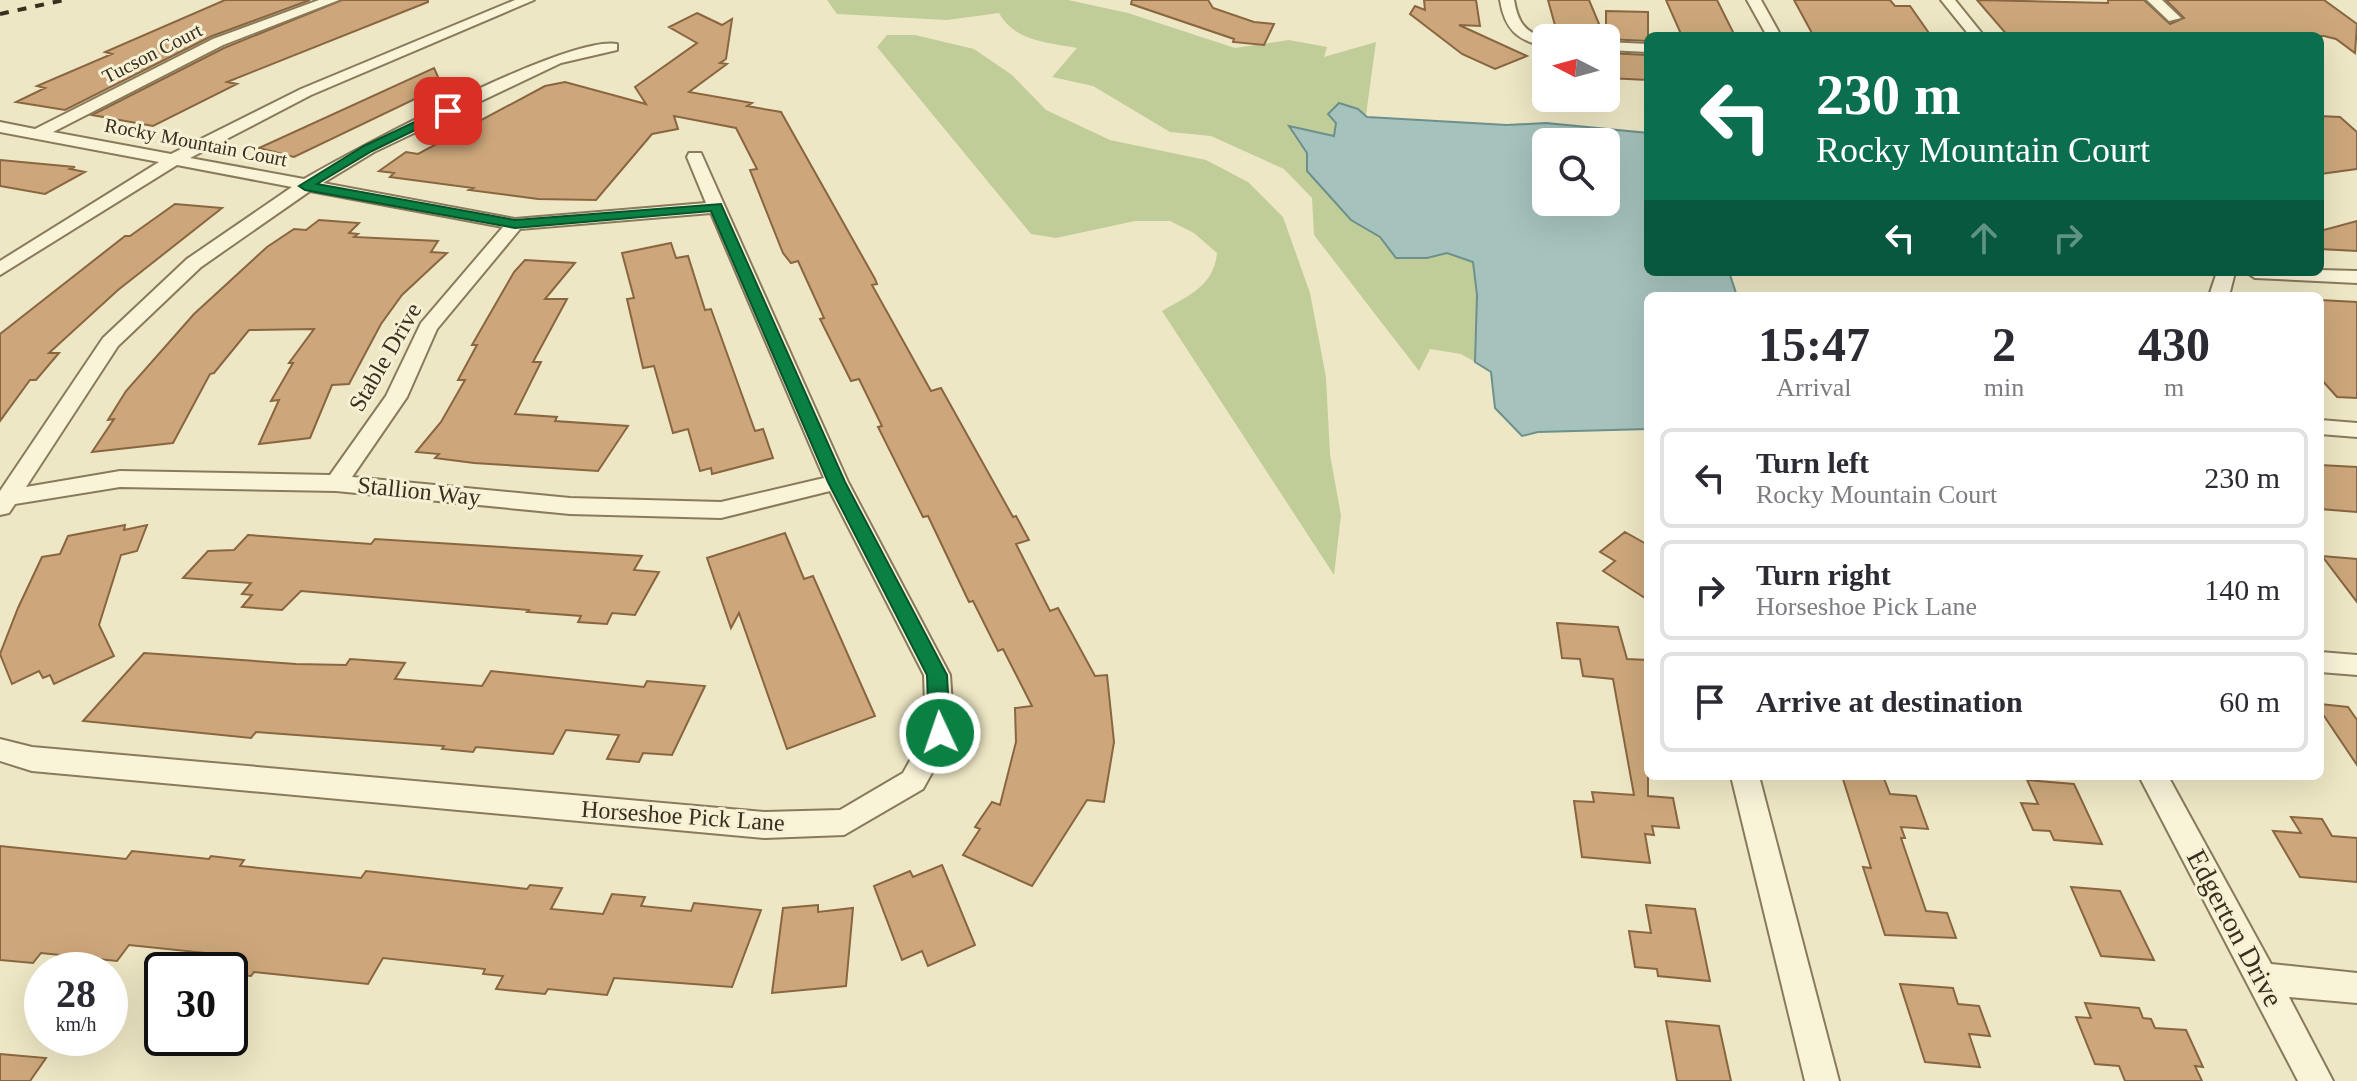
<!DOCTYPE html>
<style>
body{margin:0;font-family:Georgia,serif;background:#f2f2f3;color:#2b2b33;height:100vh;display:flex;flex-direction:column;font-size:30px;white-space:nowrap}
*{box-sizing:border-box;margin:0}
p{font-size:26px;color:#7c7c81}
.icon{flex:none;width:44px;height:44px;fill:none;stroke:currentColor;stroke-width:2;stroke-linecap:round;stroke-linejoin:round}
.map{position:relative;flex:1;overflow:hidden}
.side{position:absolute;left:1644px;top:292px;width:680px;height:488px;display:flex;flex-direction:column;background:#fff;border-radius:12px;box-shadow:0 8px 32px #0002}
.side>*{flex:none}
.guide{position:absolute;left:1644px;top:32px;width:680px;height:244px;border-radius:12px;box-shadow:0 8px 32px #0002;background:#0b6e4f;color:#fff;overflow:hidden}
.needle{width:52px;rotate:276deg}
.fabs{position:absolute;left:1532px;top:24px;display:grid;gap:16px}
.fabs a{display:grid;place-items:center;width:88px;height:88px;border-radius:12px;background:#fff;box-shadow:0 8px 32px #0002;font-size:40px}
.speed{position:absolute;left:24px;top:952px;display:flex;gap:16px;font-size:40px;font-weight:700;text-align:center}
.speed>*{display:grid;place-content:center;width:104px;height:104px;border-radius:50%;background:#fff;box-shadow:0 8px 32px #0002;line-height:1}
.speed small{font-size:20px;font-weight:400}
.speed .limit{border:4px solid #111;border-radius:12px;background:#fff;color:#111}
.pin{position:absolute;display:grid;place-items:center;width:68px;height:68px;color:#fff;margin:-34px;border-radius:16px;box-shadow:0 4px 12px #0006}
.me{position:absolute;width:88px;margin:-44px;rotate:357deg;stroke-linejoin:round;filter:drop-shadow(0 0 6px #0008)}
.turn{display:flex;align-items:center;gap:28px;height:168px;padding:0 40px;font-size:36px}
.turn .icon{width:104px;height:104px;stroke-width:2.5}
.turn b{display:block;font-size:56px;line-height:68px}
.lanes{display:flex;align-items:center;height:76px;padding:0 40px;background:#0003;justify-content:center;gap:40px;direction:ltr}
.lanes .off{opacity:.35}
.eta{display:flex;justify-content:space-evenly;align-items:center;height:136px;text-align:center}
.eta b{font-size:48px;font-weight:700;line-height:56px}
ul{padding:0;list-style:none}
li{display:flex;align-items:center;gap:24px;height:100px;margin:0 16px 12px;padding:0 24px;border:4px solid #e1e1e2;border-radius:12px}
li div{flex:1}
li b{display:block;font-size:30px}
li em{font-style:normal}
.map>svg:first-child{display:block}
</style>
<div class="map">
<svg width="2357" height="1081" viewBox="0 0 2357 1081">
<rect width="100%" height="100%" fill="#eee7c5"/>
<!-- green -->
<path fill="#c0cd98" d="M827 0H1068L1128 13 1235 48 1289 40 1327 47 1324 57 1376 42 1366 115 1357 109 1336 123 1334 137 1290 127 1307 153V171L1352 219 1380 237 1396 258H1427L1447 253 1473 261 1477 295 1475 362 1461 354 1430 349 1419 371 1314 235 1312 198 1284 169 1211 136 1170 132 1093 86 1052 77 1077 48C1046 42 1016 42 999 13L947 20 837 14Z
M887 35H915L974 49 1012 75 1046 110 1110 140 1206 160 1248 182 1283 217 1310 293 1326 377 1330 455 1341 515 1334 575 1162 311C1188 296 1214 286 1217 253L1194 233 1170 221H1135L1056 238 1031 234 877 47Z"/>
<!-- water -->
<path fill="#a6c2bd" stroke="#6d908c" stroke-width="2" fill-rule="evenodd" d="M1339 103 1358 109 1367 117 1507 125 1546 123 1648 133V272H1729L1737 296H1648V429L1538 432 1522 436 1495 408 1491 372 1475 362 1477 295 1473 262 1447 253 1427 258H1396L1380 237 1351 220 1307 171V153L1289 126 1334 136 1336 123 1328 114ZM1546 142H1606V202H1546Z"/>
<!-- building -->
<path fill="#cda77b" stroke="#896640" stroke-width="2" d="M225 0H310L212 36 65 110 16 102 45 88 37 86 112 54 105 52Z
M342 0H428V2L227 82 237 84 153 126 92 115 224 48Z
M1132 0H1208L1213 8 1254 22 1274 24 1264 45 1233 42 1234 39 1131 4Z
M1424 0H1476L1480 26 1459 25 1527 56 1495 69 1462 54 1410 14 1415 6 1425 10Z
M1548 0H1589L1602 31 1556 29Z
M1666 0H1717L1734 34H1681Z
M1794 0H1890L1895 6H1910L1931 36 1813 35Z
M1977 0 2108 3V0H2144L2170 24 2184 18 2166 0H2324L2357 24 2355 53 2336 39 2324 36H2008Z
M1606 11 1648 12V41L1606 39Z
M697 13 722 25 732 19 726 59 720 63 727 64 689 92 752 103 747 106 781 112 875 279 877 284 872 285 931 391 941 388 1013 517 1016 516 1029 540 1016 544 1050 611 1058 608 1095 676 1107 675 1114 742 1104 802 1087 800 1032 886 963 855 980 829 975 827 992 802 1000 805 1016 742 1015 708 1032 706 1003 649 998 651 973 601 969 602 928 516 923 517 878 427 882 426 859 379 851 381 820 319 824 318 798 261 791 263 783 253 750 170 757 169 736 128 674 116 678 129 652 134 596 200 538 199 469 190 473 188 390 177 394 173 379 171 406 152 418 154 545 86 565 82 646 104 635 87 697 43 669 27Z
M1606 53 1648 55V80L1606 78Z
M434 68 442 86 294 157 259 148Z
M2320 116 2340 117 2357 132V169L2320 174Z
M0 160 75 167 70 169 85 172 45 194 0 186Z
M175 204 222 208 118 290 49 353H59L36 380H30L0 421V334L125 236H130Z
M319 220 359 223 349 233 358 234 354 237 438 241 431 252 447 253 402 295 381 324 349 384 332 385 310 438 259 444 279 400 271 401 293 363H289L314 329 249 330 214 373 210 374 173 443 92 452 114 419 108 420 126 391 194 314 267 247 294 229 306 230Z
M2357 221V251L2320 249V231Z
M671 243 676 258 688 256 705 310 711 309 755 431 763 429 773 458 712 474 711 468 700 471 688 429 673 433 654 366 643 368 627 299 634 298 622 253Z
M525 260 575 263 545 299H567L533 362H541L515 414 557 417 555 421 628 426 598 471 474 463 435 458 439 454 416 452 441 422 465 380H458L477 345H472L514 272Z
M2320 300 2357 302V398L2337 397 2320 378Z
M2320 465 2357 467V512L2320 509Z
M125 525 124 530 147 525 137 551 121 555 99 625 114 656 54 684 50 675 43 678 39 671 12 684 0 654 18 608 42 557 60 554 68 536Z
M1625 532 1648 545V600L1603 571 1615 561 1600 552Z
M785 533 804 579 813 576 875 716 787 749 739 613 731 628 707 558Z
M248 535 371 544 375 539 642 556 634 570 659 572 635 615 612 613 607 624 578 622 581 616 527 612 529 610 301 591 282 610 242 607 252 595 242 594 251 583 183 578 208 551 234 550Z
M2322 556 2357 559V602Z
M1557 623 1618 627 1627 659 1648 660V796L1673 798 1679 828 1652 826 1654 835 1645 834 1650 863 1582 857 1574 801 1594 802 1592 792 1634 795 1613 679 1583 676 1580 659 1562 658Z
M144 653 296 664 346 665 350 659 405 663 395 679 482 686 491 671 644 687 647 681 705 686 672 755 643 753 639 762 607 759 619 735 566 730 553 754 476 747 473 752 442 749 444 746 256 732 251 738 83 721Z
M2320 704 2348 707 2357 720V765L2320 710Z
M1842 776H1883L1890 794 1916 796 1928 829 1901 827 1905 838H1901L1926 911 1947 913 1956 938 1885 935 1863 867 1871 868Z
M2027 780 2074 784 2102 844 2054 840 2050 831 2033 830 2021 803 2038 804Z
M2291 817 2322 819 2332 836 2357 838V882L2300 877 2273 831 2301 833Z
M0 846 126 859 132 851 209 859 211 856 244 860 240 866 361 878 366 871 527 889 530 885 562 888 551 909 603 914 612 894 645 897 641 906 691 911 694 903 761 910 732 987 614 978 607 995 548 989 545 994 496 989 503 976 483 974 485 969 383 958 368 984 254 972 251 976 230 974V970H215L225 955 129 945 117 961 41 953 33 963 0 960Z
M942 865 975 945 928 966 922 951 902 960 874 886 910 871 913 877Z
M2071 887 2120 891 2154 960 2101 956Z
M818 905V912L853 908 846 986 772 993 783 908Z
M1646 905 1695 909 1710 981 1658 976 1657 969 1635 967 1629 931 1651 933Z
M1900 984 1953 988 1958 1004 1979 1006 1990 1036 1969 1034 1980 1067 1925 1062Z
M2085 1003 2139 1008 2143 1018 2151 1019 2155 1028 2186 1030 2203 1067 2195 1066 2202 1081H2125L2119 1066 2095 1064 2076 1017 2091 1018Z
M1666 1021 1719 1026 1731 1081H1677Z
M0 1054 46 1058 30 1081H0Z"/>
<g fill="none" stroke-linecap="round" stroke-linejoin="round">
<defs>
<path id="minor" d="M319 0H339L223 45 53 132 171 154 301 89 515 0H534L311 95 190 158 304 179C356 149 567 35 617 44V50L561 63 374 152 323 183 515 219 706 203 687 157 689 153H701L848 482 950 675 954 733 923 789 844 835 765 838 32 771 0 761V739L32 747 765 812 840 810 903 773 926 732 924 675 830 491 721 518 570 514 336 491 120 487 15 504 9 513 0 515V491L103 338 187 259 292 187 177 165 0 275V261L159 162 0 132V122L35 129 213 39ZM310 191 503 227 421 323 386 396 330 475 120 471 26 487 118 346 201 267ZM711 213 824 478 721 502 570 498 352 477 407 397 437 329 520 229Z
M1500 0H1514C1518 22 1524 32 1546 38V47C1517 40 1505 30 1500 0Z
M1747 0H1761L1781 36H1767Z
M1941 0H1955L1984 36H1970Z
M2147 0H2162L2181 18 2169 21Z
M1606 42 1648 44V52L1606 50Z
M2320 270 2357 271V283L2255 278 2246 272H2320Z
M2217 272H2235L2229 296H2209Z
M2320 420 2357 423V437L2320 434Z
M2320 652 2357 655V675L2320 672Z
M1731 776H1759L1839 1081H1805Z
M2139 776H2168L2271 964 2357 973V1003L2289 997 2333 1081H2298Z"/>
</defs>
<!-- minor casing -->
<use href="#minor" stroke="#897a5b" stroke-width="4"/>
<!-- minor -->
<use href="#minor" fill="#f9f3d8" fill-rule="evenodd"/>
<!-- rail -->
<path stroke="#392f1f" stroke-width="4" stroke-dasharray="9 9" stroke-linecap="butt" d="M0 14 64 0"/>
</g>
<!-- route -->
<path fill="#0b8043" stroke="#07532c" stroke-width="2" d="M444 108 454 111 372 151 317 184 515 220 721 204 845 482 947 675 950 733 947 739 940 741 932 739 929 733 927 675 828 482 711 211 515 228 305 190 299 186 364 146Z"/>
<g text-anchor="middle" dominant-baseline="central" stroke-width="6" stroke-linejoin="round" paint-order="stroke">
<!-- far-street labels -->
<g font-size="20" fill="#392f1f" stroke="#f6f0d4">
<text transform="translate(152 53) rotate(-27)">Tucson Court</text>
<text transform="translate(196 142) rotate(11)">Rocky Mountain Court</text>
</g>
<!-- street labels -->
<g font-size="24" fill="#392f1f" stroke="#f6f0d4">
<text transform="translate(385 357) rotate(-60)">Stable Drive</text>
<text transform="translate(419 491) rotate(6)">Stallion Way</text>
<text transform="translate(683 816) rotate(4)">Horseshoe Pick Lane</text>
</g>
<!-- near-street labels -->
<g font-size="28" fill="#392f1f" stroke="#f6f0d4">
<text transform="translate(2235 928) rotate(62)">Edgerton Drive</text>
</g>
</g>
</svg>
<div class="fabs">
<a><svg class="needle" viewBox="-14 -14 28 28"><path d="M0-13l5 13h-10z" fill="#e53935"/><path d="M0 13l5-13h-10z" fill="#7c7c81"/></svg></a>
<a><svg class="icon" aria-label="search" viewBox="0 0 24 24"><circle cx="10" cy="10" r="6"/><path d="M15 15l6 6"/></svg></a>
</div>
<div class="speed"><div>28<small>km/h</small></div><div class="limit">30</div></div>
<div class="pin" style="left:448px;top:111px;background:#d93025"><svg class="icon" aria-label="arrive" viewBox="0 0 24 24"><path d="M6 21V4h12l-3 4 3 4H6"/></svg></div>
<svg class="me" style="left:940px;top:733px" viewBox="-20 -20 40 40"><circle r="17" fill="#0b8043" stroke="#fff" stroke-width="3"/><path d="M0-11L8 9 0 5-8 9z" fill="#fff"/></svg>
<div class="guide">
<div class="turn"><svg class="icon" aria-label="left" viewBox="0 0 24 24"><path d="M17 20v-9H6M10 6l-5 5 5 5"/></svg><div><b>230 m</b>Rocky Mountain Court</div></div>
<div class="lanes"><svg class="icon" aria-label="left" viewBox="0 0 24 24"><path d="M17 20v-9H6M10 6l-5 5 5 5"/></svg><svg class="icon off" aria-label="ahead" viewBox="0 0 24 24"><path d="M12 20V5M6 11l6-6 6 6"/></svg><svg class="icon off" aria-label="right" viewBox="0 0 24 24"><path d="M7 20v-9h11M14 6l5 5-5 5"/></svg></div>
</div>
<section class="side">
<div class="eta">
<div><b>15:47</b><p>Arrival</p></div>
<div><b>2</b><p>min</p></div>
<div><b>430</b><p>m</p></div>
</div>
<ul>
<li><svg class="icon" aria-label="left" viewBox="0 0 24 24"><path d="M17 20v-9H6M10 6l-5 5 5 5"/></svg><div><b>Turn left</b><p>Rocky Mountain Court</p></div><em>230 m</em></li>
<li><svg class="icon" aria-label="right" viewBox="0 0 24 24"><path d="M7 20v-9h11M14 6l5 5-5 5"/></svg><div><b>Turn right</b><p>Horseshoe Pick Lane</p></div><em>140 m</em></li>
<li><svg class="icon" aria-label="arrive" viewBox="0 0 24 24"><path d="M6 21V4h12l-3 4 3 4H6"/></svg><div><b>Arrive at destination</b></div><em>60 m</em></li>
</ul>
</section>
</div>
